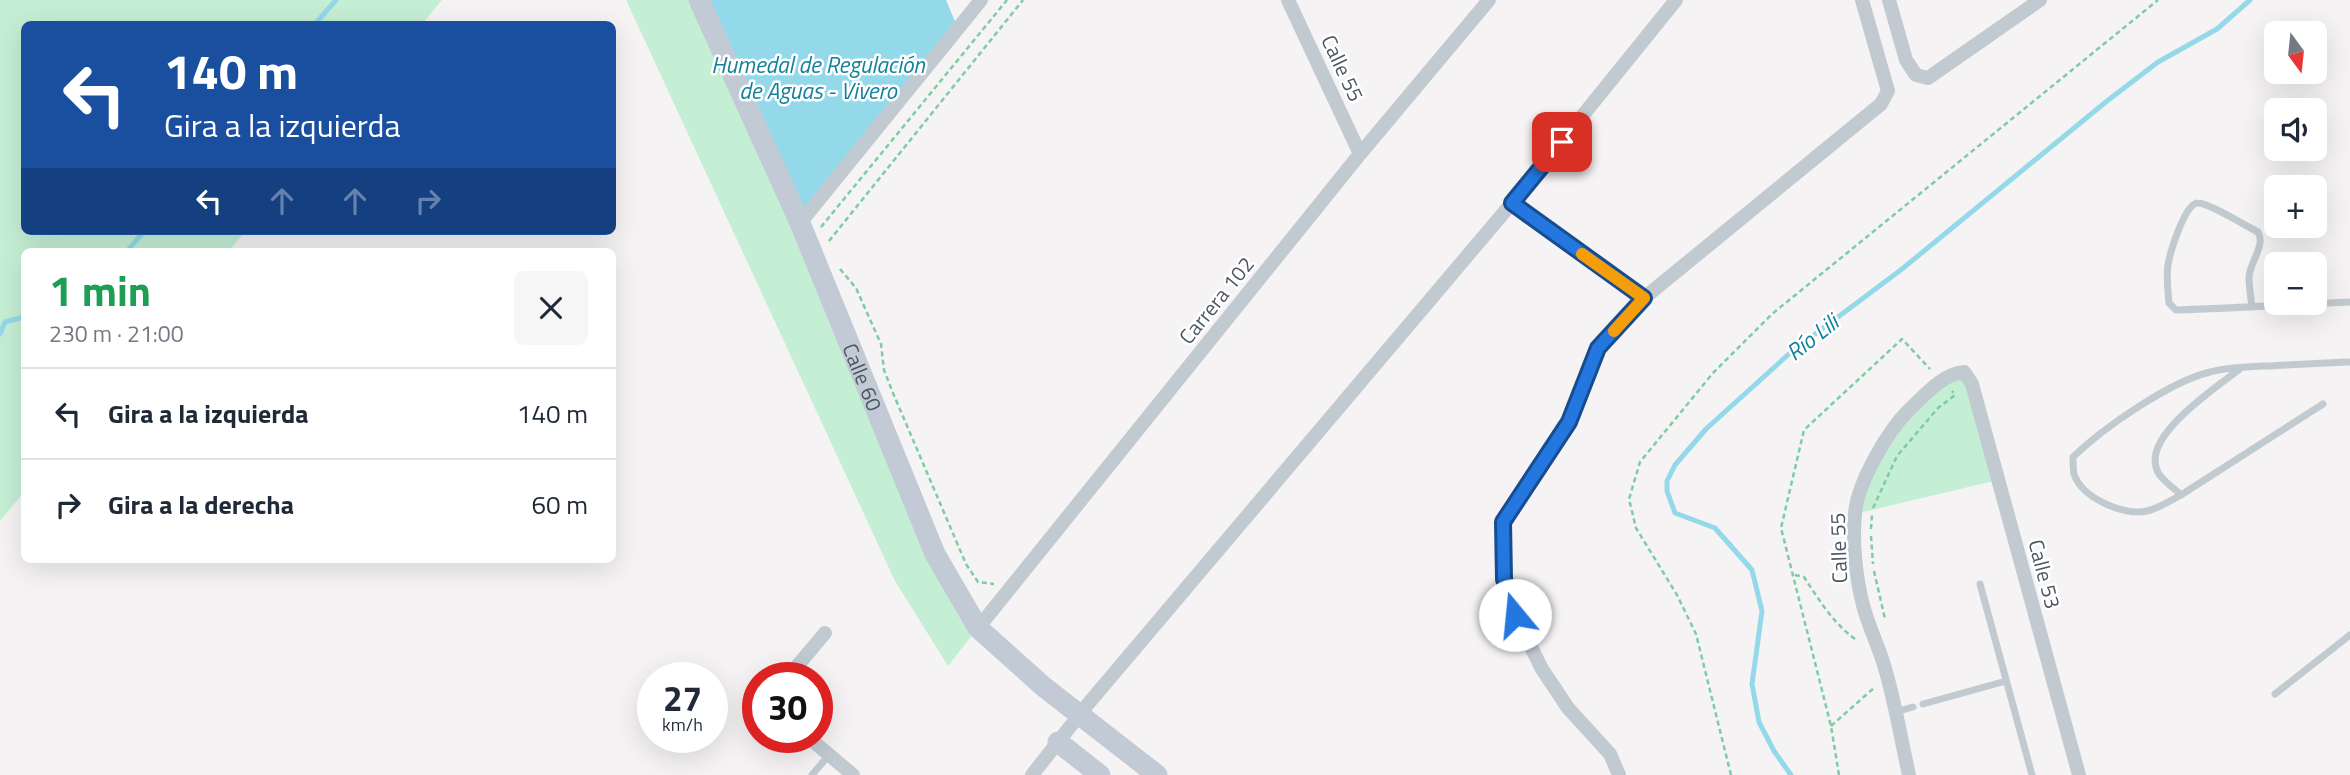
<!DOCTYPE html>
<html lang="es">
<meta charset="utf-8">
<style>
body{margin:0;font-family:"Titillium Web",sans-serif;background:#f6f6f7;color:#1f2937;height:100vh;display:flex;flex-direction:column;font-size:26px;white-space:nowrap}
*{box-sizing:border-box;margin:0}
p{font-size:23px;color:#747a83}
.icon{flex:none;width:38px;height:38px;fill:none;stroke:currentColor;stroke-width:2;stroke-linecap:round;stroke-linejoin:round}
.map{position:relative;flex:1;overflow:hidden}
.panel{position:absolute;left:21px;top:248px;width:595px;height:315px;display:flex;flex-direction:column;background:#fff;border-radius:10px;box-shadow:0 7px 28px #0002}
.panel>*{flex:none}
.banner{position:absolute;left:21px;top:21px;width:595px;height:214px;border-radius:10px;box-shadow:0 7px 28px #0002;background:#1a4fa0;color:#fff;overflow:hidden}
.needle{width:46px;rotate:165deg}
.fabs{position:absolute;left:2264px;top:21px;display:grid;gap:14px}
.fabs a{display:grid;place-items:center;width:63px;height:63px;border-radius:10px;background:#fff;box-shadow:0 7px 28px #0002;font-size:35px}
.speed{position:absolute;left:637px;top:662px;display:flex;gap:14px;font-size:35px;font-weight:700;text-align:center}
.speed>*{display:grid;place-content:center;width:91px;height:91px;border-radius:50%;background:#fff;box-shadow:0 7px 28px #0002;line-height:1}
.speed small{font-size:18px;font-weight:400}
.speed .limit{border:10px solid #d22;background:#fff;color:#111}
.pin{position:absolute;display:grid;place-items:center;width:60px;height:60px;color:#fff;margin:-30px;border-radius:14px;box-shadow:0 4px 10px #0006}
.me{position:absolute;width:77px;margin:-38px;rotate:343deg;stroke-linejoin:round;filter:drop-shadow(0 0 5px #0008)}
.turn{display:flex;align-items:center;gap:24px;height:147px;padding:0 28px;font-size:32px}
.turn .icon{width:91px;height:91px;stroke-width:2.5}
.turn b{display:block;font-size:49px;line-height:60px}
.lanes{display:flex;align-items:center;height:66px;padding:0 28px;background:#0003;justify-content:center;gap:35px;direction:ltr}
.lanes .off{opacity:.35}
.round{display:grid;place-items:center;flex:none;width:74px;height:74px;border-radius:10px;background:#f6f6f7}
.head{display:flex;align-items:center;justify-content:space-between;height:119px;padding:0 28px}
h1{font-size:42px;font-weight:700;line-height:52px;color:#1e9e55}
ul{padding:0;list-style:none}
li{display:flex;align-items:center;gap:21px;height:91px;padding:0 28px;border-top:2px solid #e0e1e3}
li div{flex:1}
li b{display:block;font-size:26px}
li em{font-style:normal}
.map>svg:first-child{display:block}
</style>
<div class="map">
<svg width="2350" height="775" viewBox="0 0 2350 775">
<rect width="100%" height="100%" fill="#f5f3f3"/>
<!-- green -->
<path fill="#c5efd5" d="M0 0H442L422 24H24V231H246L228 252H24V492L0 521Z
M626 0H699L978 628 948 666 895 581Z
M1964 372 1998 480 1855 514 1899 420Z"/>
<!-- water -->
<path fill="#94d9ea" d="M700 0H946L957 26 800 223Z"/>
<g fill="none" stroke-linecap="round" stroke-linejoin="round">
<!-- stream -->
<path stroke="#94d9ea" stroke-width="5" d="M315 24 336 0
M129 249 144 231
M0 334 5 322 24 317
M1791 775 1774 751 1759 722 1752 684 1762 611 1752 570 1715 528 1675 513 1667 491V481L1675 465 1706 429 1790 353 1902 269 2107 101 2158 62 2217 29 2250 0"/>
<!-- path -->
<path stroke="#7ecca5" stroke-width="2.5" stroke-dasharray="5 3.5" stroke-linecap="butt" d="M821 227 1007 0
M829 241 1023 0
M840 269 856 288 881 344 884 370 893 393 966 564 978 582 994 584
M1873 508 1897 456 1938 408 1955 395 1952 391
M1871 529 1872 515
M1871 536 1873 564
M1874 571 1885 619
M1795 575 1804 577C1819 600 1835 626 1858 641
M1831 726 1875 687
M1731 775 1696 634 1677 595 1636 528 1629 499 1640 462 1713 373 1772 314 2158 0
M1839 775 1831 726 1781 528 1804 430 1902 339 1930 369"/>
<!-- lane -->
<path stroke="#c2cad1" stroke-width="7" d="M2252 307C2251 297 2249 287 2249 277 2250 262 2266 245 2258 232 2246 226 2209 203 2198 203 2185 202 2170 253 2168 265 2166 278 2168 291 2169 303L2176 310C2234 308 2292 305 2350 302
M2323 404 2181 495C2170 501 2159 508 2147 511 2123 516 2082 498 2074 474 2073 469 2073 462 2073 457 2103 428 2169 382 2210 372 2227 367 2246 367 2263 366 2292 365 2321 363 2350 362
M2181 495C2173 487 2158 478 2156 467 2146 433 2217 387 2241 368
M1980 584 2032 775
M2275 694 2350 635
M1923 704 2006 681
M1895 712 1913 707
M812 775 829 755"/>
<!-- street -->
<path stroke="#c2cad1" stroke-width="14" d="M1288 0 1360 154
M1889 0 1906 60 1916 75 1928 78 2040 0
M1512 203 1644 298 1881 104 1888 91 1862 0
M800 223 981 0
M978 628 1360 154 1489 0
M788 677 825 633
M808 737 853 775
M1032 775 1088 704 1512 203 1676 0
M1619 775 1610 754 1568 708 1542 669 1515 615 1504 579 1503 522 1569 422 1598 348 1644 298
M1909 775C1901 739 1895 701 1884 665 1878 645 1868 625 1863 605 1856 578 1852 542 1855 514 1857 484 1887 432 1908 411 1924 396 1942 374 1964 372L1972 384 2079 775"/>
<!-- secondary -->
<g stroke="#c2cbd5" stroke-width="21">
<path id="s1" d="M699 0 800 223 935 554 978 628 1044 687 1157 775"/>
<path d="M1058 742 1100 775"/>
</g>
</g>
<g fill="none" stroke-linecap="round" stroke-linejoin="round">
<defs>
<path id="route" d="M1515 615 1504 579 1503 522 1569 422 1598 348 1644 298 1512 203 1562 142"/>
</defs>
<!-- route casing -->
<use href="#route" stroke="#174d90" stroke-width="18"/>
<!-- route -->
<use href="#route" stroke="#2377de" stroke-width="12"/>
<!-- slow -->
<path stroke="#f59e0b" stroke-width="12" d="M1582 254 1644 298 1614 331"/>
</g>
<g text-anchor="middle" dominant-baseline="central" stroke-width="5" stroke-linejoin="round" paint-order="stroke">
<!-- street labels -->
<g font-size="21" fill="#4b5660" stroke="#fff">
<text transform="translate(1343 68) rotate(65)">Calle 55</text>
<text transform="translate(1216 300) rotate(-51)">Carrera 102</text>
<text stroke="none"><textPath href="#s1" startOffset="411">Calle 60</textPath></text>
<text transform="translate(1838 548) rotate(-92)">Calle 55</text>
<text transform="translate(2045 574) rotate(75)">Calle 53</text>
</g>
<!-- water labels -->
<g font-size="23" font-style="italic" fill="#13809c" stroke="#fff">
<text x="818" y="64">Humedal de Regulación<tspan x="818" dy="26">de Aguas - Vivero</tspan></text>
<text transform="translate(1812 337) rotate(-38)">Río Lili</text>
</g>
</g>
</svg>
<div class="fabs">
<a><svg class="needle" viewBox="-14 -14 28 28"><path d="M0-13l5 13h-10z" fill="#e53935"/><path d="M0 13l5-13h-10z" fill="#747a83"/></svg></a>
<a><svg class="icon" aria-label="sound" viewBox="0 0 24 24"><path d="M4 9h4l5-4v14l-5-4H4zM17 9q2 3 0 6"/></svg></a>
<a>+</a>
<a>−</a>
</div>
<div class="speed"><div>27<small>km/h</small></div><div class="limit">30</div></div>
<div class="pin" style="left:1562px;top:142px;background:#d93025"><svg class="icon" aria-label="arrive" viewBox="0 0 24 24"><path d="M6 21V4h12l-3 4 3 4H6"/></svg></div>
<svg class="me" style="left:1515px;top:615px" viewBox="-20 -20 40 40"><circle r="19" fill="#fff"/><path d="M0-13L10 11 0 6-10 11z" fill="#2377de"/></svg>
<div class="banner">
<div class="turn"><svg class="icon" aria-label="left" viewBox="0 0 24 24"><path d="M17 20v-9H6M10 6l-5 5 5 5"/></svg><div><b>140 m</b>Gira a la izquierda</div></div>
<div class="lanes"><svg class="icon" aria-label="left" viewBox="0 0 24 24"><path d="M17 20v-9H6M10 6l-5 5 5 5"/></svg><svg class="icon off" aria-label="ahead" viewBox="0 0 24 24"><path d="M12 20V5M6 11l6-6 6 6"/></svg><svg class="icon off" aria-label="ahead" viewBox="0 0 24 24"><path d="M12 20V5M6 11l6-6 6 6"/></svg><svg class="icon off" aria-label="right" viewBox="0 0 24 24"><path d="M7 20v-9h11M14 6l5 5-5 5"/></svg></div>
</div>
<section class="panel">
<div class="head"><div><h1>1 min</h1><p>230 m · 21:00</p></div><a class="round"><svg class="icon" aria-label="close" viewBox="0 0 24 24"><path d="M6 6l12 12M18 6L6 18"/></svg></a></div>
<ul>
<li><svg class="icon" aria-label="left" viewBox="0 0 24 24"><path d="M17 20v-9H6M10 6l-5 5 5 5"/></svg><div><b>Gira a la izquierda</b></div><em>140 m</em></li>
<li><svg class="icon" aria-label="right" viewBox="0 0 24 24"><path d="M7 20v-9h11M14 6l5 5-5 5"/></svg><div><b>Gira a la derecha</b></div><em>60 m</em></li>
</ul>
</section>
</div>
